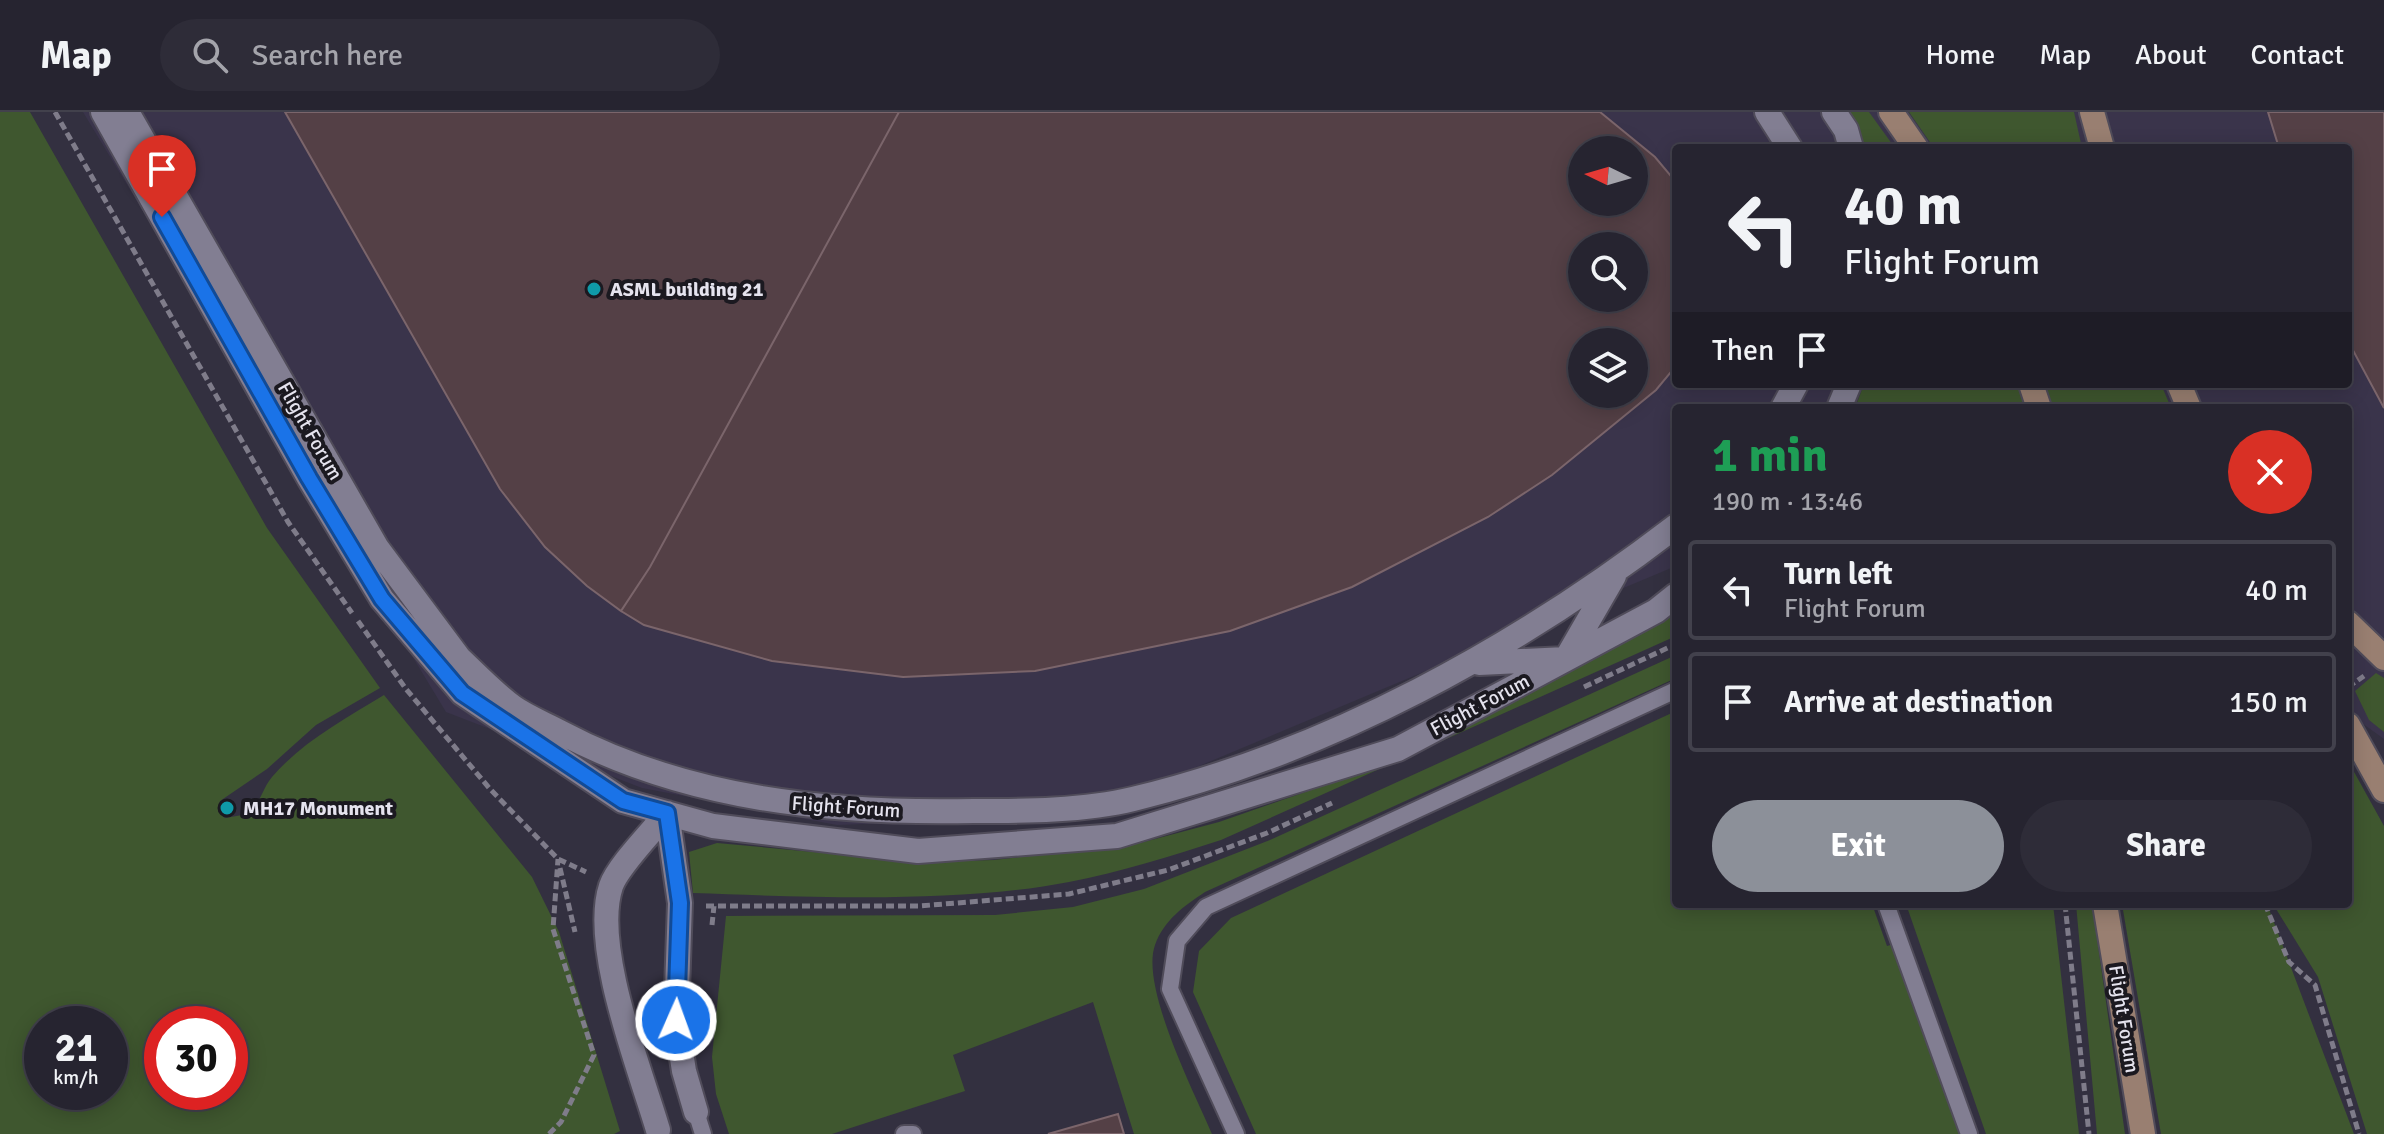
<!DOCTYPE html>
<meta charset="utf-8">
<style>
body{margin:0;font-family:Signika,sans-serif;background:#2e2c38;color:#f1f3f6;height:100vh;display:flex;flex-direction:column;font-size:30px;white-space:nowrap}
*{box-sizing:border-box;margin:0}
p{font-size:26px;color:#a4a4ab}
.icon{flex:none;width:44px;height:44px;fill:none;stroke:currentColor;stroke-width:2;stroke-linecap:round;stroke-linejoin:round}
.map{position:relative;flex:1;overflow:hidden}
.side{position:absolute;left:1672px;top:292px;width:680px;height:504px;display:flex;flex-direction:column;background:#262430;border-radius:8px;box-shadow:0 4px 20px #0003,0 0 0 2px #42414c}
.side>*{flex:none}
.hud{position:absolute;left:1672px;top:32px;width:680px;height:244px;border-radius:8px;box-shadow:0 4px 20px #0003,0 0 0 2px #42414c;background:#262430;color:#f1f3f6;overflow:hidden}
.needle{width:52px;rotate:275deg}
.buttons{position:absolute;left:1568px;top:24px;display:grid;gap:16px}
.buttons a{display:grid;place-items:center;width:80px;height:80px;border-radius:50%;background:#262430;box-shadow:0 4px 20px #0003,0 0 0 2px #42414c;font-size:40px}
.speed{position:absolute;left:24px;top:894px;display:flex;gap:16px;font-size:40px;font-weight:700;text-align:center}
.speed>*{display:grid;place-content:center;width:104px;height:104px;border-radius:50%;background:#262430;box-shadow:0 4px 20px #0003,0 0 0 2px #42414c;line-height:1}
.speed small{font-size:20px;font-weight:400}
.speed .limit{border:12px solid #d22;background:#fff;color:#111}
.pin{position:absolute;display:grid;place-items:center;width:68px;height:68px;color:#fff;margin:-82px -34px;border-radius:50% 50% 50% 0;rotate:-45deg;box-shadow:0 0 8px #0007}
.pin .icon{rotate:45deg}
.me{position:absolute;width:88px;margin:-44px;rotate:2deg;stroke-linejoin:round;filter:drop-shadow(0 0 6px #0008)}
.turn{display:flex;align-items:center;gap:28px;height:168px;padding:0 40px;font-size:36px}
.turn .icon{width:104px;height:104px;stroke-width:2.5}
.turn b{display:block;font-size:56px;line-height:68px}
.then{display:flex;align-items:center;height:76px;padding:0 40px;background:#0003;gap:16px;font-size:30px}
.round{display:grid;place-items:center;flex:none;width:84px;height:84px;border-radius:42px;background:#2e2c38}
.summary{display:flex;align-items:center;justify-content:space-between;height:136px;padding:0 40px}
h1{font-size:48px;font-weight:700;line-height:60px;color:#1e9e55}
.button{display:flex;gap:16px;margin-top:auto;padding:16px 40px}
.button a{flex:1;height:92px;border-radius:48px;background:#8c9099;color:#fff;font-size:32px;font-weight:700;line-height:92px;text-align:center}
.button a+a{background:#2e2c38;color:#f1f3f6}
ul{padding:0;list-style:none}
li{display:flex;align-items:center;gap:24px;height:100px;margin:0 16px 12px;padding:0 24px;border:4px solid #42414c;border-radius:8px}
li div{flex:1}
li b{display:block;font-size:30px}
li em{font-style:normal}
header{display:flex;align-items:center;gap:48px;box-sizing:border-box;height:112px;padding:0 40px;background:#262430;border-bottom:2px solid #42414c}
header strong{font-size:38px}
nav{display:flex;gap:44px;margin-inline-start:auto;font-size:28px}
.search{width:560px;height:72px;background:#2e2c38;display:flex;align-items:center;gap:20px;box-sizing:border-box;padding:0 28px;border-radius:44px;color:#a4a4ab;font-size:30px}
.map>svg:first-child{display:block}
</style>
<header>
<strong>Map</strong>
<div class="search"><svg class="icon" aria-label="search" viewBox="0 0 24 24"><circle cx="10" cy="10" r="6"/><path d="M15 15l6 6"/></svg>Search here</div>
<nav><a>Home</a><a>Map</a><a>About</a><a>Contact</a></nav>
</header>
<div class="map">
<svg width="2384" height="1022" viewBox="0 0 2384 1022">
<rect width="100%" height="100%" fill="#333040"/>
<!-- built -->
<path fill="#3a344b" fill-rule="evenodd" d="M83 0H2384V627L2348 601V296H1676V454L1080 704 837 713 642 676 446 600ZM1676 36H2348V272H1676ZM1582 38H1634V90H1582ZM1582 134H1634V186H1582ZM1582 230H1634V282H1582Z"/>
<!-- green -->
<path fill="#3f572f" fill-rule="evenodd" d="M0 0H30L267 416 380 576 316 613 267 657 220 689 218 699 225 706 248 702C261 691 262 677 272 665 303 629 345 607 384 583L532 765 559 820 620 1019 614 1022H0ZM42 912H110V980H42ZM162 912H230V980H162Z
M1846 0H1869L1895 36H1861Z
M1909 0H2074L2082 36H1934Z
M1864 272H2018L2026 296H1855Z
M2043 272H2161L2171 296H2050Z
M1676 496V524L1221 728C1171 744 1121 760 1069 770 956 792 809 785 693 781L689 740 717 731 922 750 994 748 1140 731 1219 710 1400 647Z
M1676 543V566L1205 780C1184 794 1164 808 1155 833 1140 875 1195 982 1212 1022H1134L1093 890 953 943 965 979 832 1022H729L716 982 712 945 726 804 995 803 1073 795 1144 777 1270 728Z
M2376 561 2384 566V620L2369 608 2355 579Z
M1676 599V792H1872L1887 834 1898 831 1966 1022H1256L1193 880 1199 839 1231 806Z
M2348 649 2384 714V1022H2367L2318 865 2273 792H2348Z
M1906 792H2053L2079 1022H1986Z
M2076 792H2092L2125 1022H2097Z
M2122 792H2267L2354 1022H2161Z"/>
<!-- building -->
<path fill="#544046" stroke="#7b656b" stroke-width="2" fill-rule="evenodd" d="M285 0H899L650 455 621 499 587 474 545 435 500 377Z
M899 0H1600L1655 45 1676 70V254L1656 278 1552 363 1488 405 1352 475 1230 519 1035 559 903 565 772 549 644 513 621 499 650 455ZM1582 38H1634V90H1582ZM1582 134H1634V186H1582ZM1582 230H1634V282H1582Z
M2268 0H2384V296L2348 229V36H2279Z
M1118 1002 1124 1022H1048Z"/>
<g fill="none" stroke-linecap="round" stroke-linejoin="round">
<defs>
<path id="lane" d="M1886 792 1969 1022
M696 1000 703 1022
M904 1022H913
M1236 1022 1170 877 1177 829 1206 795 1676 578"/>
<path id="street" d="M103 0 309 366 382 487 462 581 623 689 713 714 918 739 1117 724 1398 637 1656 499 1676 483
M127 0 377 436 459 546 460 560
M1767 0 1790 36
M1834 0 1846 18 1851 36
M1783 296 1796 272
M1839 296 1849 272
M459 546C476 562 494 581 513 595 527 605 545 612 560 620 688 688 832 702 974 699 1023 699 1085 699 1133 687 1329 640 1517 536 1676 414
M1479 551 1566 547 1614 464
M667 701 680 791 676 908 684 959 696 1000
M658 1018C640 957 591 834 611 774 618 754 652 720 667 701"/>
<path id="secondary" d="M1891 0 1916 36
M2092 0 2102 36
M2031 272 2039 296
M2179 272 2189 296
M2348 511 2384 546
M2348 613 2384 678
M2105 792 2143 1022"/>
</defs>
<!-- lane casing -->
<use href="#lane" stroke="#504c5a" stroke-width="20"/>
<!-- street casing -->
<use href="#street" stroke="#504c5a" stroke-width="28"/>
<!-- secondary casing -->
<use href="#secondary" stroke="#504c5a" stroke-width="28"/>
<!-- path -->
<path stroke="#7f7c8a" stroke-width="5" stroke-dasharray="8 4" stroke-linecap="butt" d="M55 0 288 410 352 501
M358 509 406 577 490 677 558 747 586 760
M1584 575 1676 532
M2348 575 2364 564
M560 756 575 820
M2065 792 2089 1022
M2265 792 2289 850 2315 873 2359 1022
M706 794H919L1069 782 1168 758 1267 721 1332 691
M712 813 714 794
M549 1022 561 1010 594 943 553 817 558 747"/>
<!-- lane -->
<use href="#lane" stroke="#827e92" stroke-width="16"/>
<!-- street -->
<use href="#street" stroke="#827e92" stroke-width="24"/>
<!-- secondary -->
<use href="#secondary" stroke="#997f71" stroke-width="24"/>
</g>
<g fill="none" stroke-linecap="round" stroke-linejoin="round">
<defs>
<path id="route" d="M162 105 309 366 382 487 462 581 623 689 667 701 680 791 676 908"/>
</defs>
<!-- route casing -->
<use href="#route" stroke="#114b97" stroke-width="20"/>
<!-- route -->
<use href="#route" stroke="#1a73e8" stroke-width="14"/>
</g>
<!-- markers -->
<g fill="#0f9aa8" stroke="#1b1920" stroke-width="3">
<circle cx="594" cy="177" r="8"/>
<circle cx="227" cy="696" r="8"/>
</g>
<g text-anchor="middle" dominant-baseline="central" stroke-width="8" stroke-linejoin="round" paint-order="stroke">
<!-- poi labels -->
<g font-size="20" font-weight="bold" fill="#e5e3ee" stroke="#1b1920" text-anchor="start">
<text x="610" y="177">ASML building 21</text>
<text x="243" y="696">MH17 Monument</text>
</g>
<!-- street labels -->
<g font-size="20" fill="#e5e3ee" stroke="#1b1920">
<text transform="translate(310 319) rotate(60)">Flight Forum</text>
<text transform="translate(1480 593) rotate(-28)">Flight Forum</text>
<text transform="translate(846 695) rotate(4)">Flight Forum</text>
<text transform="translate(2124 907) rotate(81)">Flight Forum</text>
</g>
</g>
</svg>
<div class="buttons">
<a><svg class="needle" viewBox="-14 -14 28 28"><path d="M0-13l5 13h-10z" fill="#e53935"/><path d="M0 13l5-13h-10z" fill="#a4a4ab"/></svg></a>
<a><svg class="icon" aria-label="search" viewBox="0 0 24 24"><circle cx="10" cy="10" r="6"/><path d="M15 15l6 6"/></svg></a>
<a><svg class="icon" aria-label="layers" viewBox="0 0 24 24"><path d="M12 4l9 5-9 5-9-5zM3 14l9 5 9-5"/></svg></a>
</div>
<div class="speed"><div>21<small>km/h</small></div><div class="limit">30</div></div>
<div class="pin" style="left:162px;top:105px;background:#d93025"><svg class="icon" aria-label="arrive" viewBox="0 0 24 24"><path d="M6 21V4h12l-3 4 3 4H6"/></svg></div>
<svg class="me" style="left:676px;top:908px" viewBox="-20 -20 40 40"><circle r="17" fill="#1a73e8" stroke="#fff" stroke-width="3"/><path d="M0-11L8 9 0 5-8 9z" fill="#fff"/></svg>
<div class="hud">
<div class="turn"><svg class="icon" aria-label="left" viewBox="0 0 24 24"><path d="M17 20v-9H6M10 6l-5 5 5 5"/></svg><div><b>40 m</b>Flight Forum</div></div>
<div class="then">Then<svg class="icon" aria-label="arrive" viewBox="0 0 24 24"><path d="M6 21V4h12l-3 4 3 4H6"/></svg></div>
</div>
<section class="side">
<div class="summary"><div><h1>1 min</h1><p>190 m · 13:46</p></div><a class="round" style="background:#d93025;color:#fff"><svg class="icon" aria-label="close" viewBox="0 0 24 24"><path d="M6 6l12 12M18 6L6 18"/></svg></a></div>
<ul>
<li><svg class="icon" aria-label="left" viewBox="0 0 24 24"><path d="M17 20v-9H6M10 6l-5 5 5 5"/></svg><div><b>Turn left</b><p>Flight Forum</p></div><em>40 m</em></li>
<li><svg class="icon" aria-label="arrive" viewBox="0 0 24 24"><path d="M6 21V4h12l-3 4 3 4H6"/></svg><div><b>Arrive at destination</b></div><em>150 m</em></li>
</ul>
<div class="button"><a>Exit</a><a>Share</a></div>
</section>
</div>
